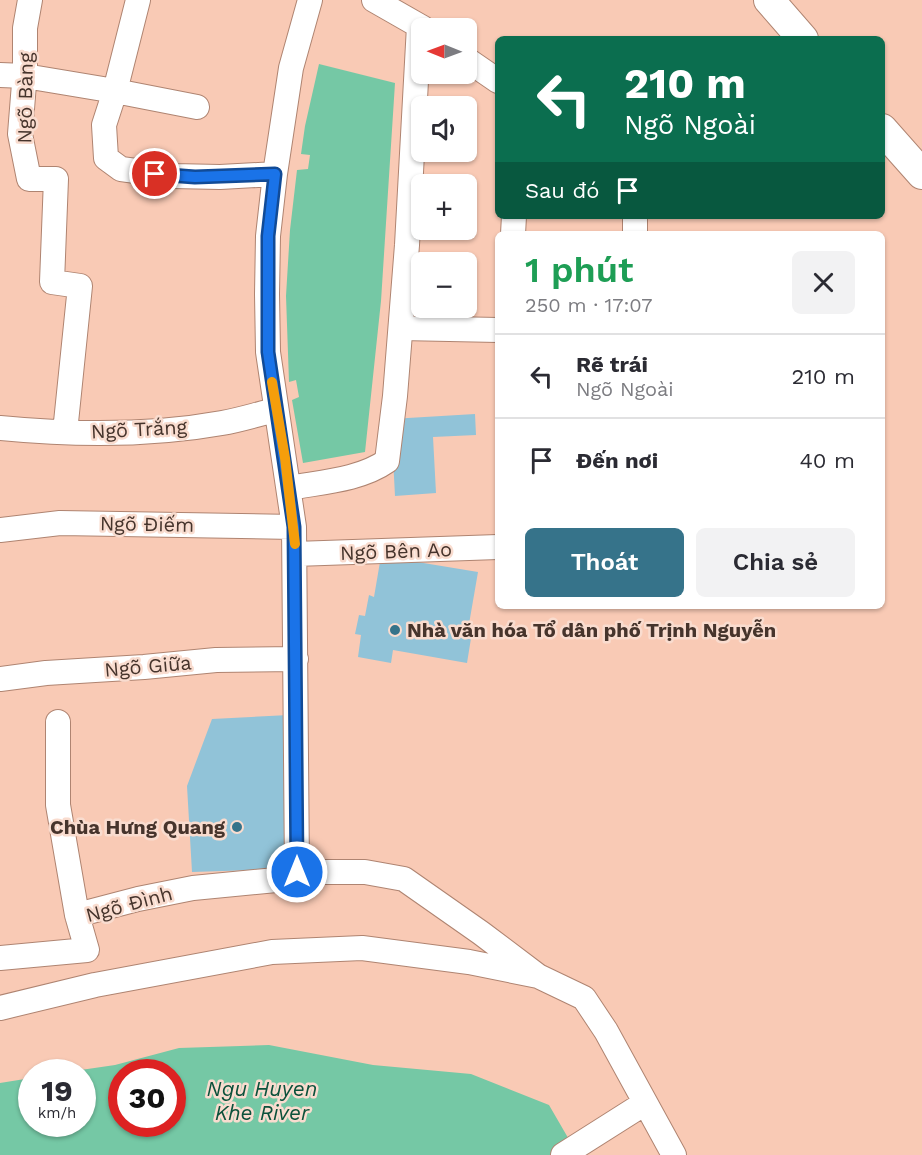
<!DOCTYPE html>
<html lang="vi">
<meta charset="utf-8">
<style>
body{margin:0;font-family:"Work Sans",sans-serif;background:#f2f2f3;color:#2b2b33;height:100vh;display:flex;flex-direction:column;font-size:22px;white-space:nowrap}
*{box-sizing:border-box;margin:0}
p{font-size:20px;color:#7c7c81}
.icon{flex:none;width:33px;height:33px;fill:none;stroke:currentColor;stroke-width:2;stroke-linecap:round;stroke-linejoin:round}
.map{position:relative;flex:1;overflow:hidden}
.sheet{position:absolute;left:495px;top:231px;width:390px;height:378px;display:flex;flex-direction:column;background:#fff;border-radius:9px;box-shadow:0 2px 4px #0004}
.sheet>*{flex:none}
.top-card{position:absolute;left:495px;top:36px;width:390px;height:183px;border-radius:9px;box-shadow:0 2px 4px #0004;background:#0b6e4f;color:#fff;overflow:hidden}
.needle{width:39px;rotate:271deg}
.fabs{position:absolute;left:411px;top:18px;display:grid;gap:12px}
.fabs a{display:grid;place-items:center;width:66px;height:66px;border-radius:9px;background:#fff;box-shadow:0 2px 4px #0004;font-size:30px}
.speed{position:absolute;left:18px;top:1059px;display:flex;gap:12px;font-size:30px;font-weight:700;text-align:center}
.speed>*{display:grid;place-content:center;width:78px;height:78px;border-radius:50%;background:#fff;box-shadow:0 2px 4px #0004;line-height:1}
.speed small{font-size:15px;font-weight:400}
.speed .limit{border:9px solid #d22;background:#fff;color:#111}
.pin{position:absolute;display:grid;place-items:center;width:51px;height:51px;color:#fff;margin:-26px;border:3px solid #fff;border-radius:50%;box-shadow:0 2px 6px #0007}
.me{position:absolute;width:66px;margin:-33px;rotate:0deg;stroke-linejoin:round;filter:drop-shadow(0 0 4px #0008)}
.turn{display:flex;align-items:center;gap:21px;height:126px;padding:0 30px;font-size:27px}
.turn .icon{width:78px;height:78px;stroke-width:2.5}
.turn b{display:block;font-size:42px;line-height:51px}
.then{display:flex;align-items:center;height:57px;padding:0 30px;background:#0003;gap:12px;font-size:22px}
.round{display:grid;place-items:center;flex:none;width:63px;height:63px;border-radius:9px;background:#f2f2f3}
.summary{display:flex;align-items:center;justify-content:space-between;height:102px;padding:0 30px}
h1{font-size:36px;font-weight:600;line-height:45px;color:#1e9e55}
.action{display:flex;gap:12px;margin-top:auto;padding:12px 30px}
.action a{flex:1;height:69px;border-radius:9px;background:#36738a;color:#fff;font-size:24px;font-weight:600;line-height:69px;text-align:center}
.action a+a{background:#f2f2f3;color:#2b2b33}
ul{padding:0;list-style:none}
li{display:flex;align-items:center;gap:18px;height:84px;padding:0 30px;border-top:2px solid #e1e1e2}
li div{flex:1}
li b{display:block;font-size:22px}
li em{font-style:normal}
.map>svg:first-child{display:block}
</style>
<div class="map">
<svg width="922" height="1155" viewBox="0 0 922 1155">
<rect width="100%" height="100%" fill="#f9cab5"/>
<!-- water -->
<path fill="#75c8a5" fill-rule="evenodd" d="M319 64 395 83 381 301 365 452 303 463 292 400 299 397 296 380 289 382 286 296 290 230 297 170 308 169 310 155 301 154 305 126Z
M269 1045 373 1065 471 1074 549 1105 578 1155H0V1083L31 1078 32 1124H82V1072H67L115 1065 179 1048ZM122 1072H172V1124H122Z"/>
<!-- building -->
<path fill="#91c3d8" d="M475 414 476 435 433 437 436 493 395 496 391 419Z
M381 556 478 572 469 624 473 626 467 663 393 650 391 663 358 657 361 635 355 634 359 615 365 616 369 595 374 597Z
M289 715 284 869 192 872 187 786 212 719Z"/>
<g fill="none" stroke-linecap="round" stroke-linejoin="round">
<defs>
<path id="minor" d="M30 0 25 28V71L20 134 29 179H56L52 282 80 286 65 432
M138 0 115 91 197 107
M310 0 291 68 275 174 268 236 267 294 268 352 294 527 297 872H365L404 879 481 933 538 976
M374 0 423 28
M466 59 498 81
M0 75 25 76 115 91 104 125 106 158 121 169 173 176 220 177 275 174
M513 234 514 216
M635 234V216
M401 328 498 330
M0 428C72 435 150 436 222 423 240 420 258 414 276 410
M289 488C321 482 360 480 387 461L395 396 407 245 419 26
M0 530 60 523 294 527
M295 554 498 547
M0 679 46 673 144 667 216 660 296 659
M58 722V805L77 915
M0 958 87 950 77 915 138 899 193 888 276 880 297 872
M0 1008 95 985 272 952 362 948 469 962 538 976 584 998 606 1031 674 1155
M563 1155 645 1103"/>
<path id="major" d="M769 0 803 39
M882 129 922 174"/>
</defs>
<!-- minor casing -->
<use href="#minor" stroke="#af8471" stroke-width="26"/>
<!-- major casing -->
<use href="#major" stroke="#af8471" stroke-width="32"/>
<!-- minor -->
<use href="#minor" stroke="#fff" stroke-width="24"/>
<!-- major -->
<use href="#major" stroke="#fff" stroke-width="30"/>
</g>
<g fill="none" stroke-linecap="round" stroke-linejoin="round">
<defs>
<path id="route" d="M155 174 195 177 275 174 268 236V352L294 527 297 872"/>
</defs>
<!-- route casing -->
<use href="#route" stroke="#114b97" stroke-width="15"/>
<!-- route -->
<use href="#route" stroke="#1a73e8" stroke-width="10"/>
<!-- slow -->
<path stroke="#f59e0b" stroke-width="10" d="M272 382 285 458 295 544"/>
</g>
<!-- markers -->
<g fill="#36738a" stroke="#f9dccf" stroke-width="2">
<circle cx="395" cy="630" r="6"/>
<circle cx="237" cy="827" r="6"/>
</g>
<g text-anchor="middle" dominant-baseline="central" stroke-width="5" stroke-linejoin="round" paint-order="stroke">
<!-- street labels -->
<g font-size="20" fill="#46342c" stroke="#f9dccf">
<text transform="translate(25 98) rotate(-89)">Ngõ Bàng</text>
<text transform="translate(139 429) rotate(-3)">Ngõ Trắng</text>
<text transform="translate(147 524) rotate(1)">Ngõ Điếm</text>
<text transform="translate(396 551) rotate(-2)">Ngõ Bên Ao</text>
<text transform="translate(148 666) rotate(-5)">Ngõ Giữa</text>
<text transform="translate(129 904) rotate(-15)">Ngõ Đình</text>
</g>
<!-- poi labels -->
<g font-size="20" font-weight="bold" fill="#46342c" stroke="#f9dccf" text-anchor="start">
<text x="407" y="630">Nhà văn hóa Tổ dân phố Trịnh Nguyễn</text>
<text x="225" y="827" text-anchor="end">Chùa Hưng Quang</text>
</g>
<!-- water labels -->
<g font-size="21" font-style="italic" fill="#0c513b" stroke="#f9dccf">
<text x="262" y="1088">Ngu Huyen<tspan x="262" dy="24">Khe River</tspan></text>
</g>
</g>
</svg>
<div class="fabs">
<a><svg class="needle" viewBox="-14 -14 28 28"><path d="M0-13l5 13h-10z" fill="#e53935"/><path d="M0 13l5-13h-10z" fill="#7c7c81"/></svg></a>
<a><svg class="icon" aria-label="sound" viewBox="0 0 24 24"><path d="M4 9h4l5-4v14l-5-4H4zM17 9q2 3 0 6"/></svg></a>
<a>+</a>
<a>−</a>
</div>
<div class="speed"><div>19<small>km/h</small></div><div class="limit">30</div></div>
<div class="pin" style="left:155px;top:174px;background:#d93025"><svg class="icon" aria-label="arrive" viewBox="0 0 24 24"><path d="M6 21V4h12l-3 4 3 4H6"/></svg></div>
<svg class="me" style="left:297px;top:872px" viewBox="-20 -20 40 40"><circle r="17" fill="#1a73e8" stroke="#fff" stroke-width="3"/><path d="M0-11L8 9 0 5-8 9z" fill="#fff"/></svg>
<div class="top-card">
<div class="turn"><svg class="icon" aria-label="left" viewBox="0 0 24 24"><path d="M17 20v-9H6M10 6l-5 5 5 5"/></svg><div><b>210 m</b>Ngõ Ngoài</div></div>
<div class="then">Sau đó<svg class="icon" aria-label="arrive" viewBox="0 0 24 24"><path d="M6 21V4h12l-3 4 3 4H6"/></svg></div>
</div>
<section class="sheet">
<div class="summary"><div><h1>1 phút</h1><p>250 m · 17:07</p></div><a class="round"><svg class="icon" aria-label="close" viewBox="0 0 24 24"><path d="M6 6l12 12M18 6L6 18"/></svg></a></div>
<ul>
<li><svg class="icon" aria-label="left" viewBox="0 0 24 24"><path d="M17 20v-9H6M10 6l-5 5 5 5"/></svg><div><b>Rẽ trái</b><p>Ngõ Ngoài</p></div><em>210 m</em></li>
<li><svg class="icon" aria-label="arrive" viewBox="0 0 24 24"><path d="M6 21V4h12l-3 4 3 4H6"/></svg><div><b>Đến nơi</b></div><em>40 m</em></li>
</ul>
<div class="action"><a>Thoát</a><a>Chia sẻ</a></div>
</section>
</div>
